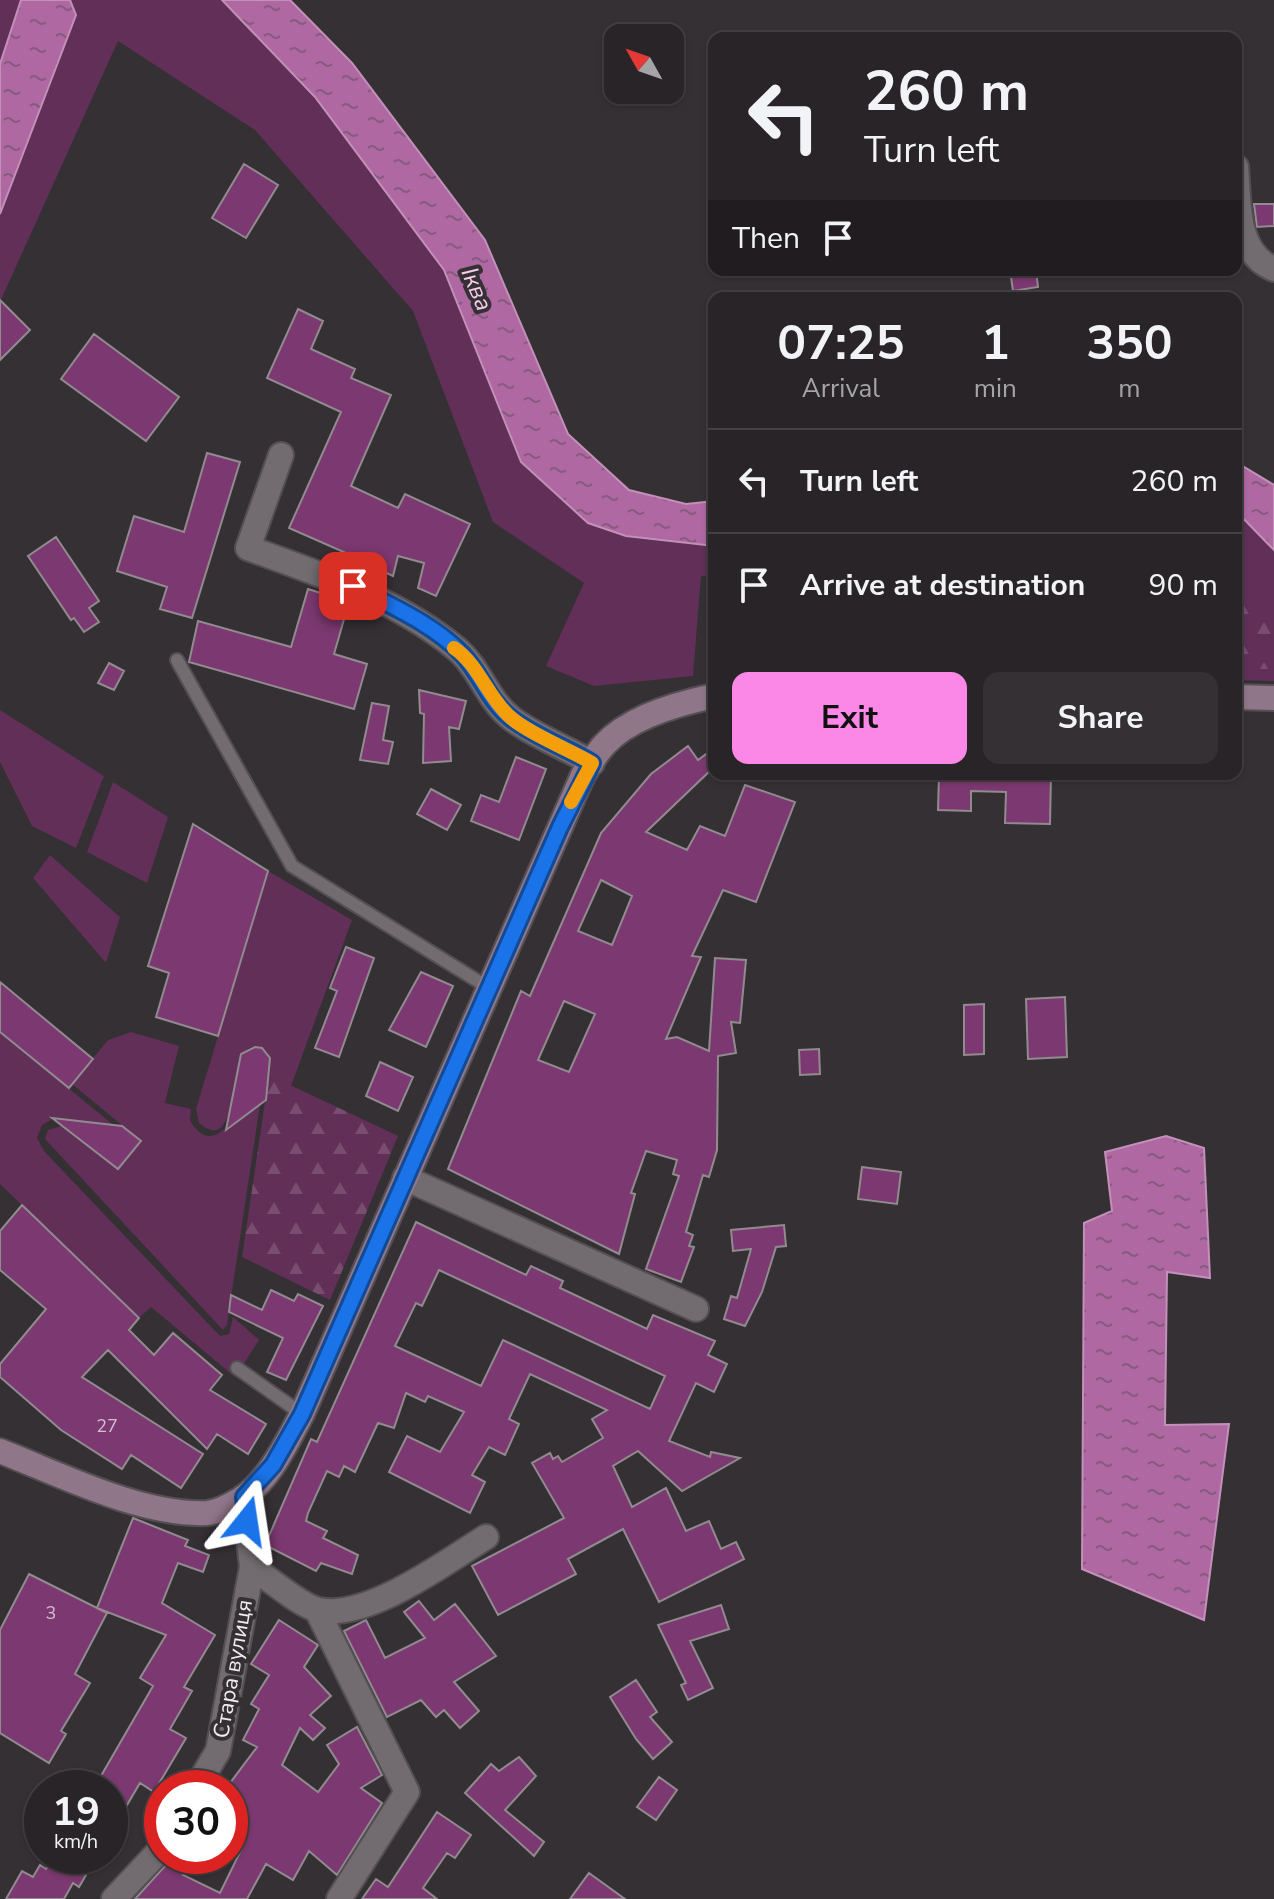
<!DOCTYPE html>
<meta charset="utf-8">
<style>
body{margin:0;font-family:"Nunito Sans",sans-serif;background:#343033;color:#f1f3f6;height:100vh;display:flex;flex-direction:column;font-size:30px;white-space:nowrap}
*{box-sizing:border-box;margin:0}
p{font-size:26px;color:#a5a4a7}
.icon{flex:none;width:44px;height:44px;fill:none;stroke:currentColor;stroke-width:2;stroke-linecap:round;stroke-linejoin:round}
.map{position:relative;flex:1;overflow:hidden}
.sheet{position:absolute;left:708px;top:292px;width:534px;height:488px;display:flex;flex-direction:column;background:#282427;border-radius:16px;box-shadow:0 2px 6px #0004,0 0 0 2px #444144}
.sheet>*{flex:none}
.banner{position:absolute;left:708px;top:32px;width:534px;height:244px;border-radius:16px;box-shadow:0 2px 6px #0004,0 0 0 2px #444144;background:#282427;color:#f1f3f6;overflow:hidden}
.needle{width:52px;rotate:310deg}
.buttons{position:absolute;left:604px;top:24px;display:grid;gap:16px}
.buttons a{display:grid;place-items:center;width:80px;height:80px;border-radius:16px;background:#282427;box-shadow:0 2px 6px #0004,0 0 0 2px #444144;font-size:40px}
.speed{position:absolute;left:24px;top:1770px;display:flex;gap:16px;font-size:40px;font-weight:700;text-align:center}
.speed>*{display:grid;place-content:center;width:104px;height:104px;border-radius:50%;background:#282427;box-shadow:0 2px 6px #0004,0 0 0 2px #444144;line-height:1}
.speed small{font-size:20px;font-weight:400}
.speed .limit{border:12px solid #d22;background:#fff;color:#111}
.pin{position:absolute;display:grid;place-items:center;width:68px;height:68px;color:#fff;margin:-34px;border-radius:16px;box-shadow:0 4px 12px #0006}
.me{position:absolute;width:88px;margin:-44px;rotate:15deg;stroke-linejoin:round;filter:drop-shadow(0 0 6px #0008)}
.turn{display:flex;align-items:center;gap:28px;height:168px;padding:0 24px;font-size:36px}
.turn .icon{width:104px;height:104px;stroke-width:2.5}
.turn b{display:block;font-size:56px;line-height:68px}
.then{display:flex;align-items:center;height:76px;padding:0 24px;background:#0003;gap:16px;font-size:30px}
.eta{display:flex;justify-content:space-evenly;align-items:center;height:136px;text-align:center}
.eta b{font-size:48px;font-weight:700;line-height:56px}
.button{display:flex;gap:16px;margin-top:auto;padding:16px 24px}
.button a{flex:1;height:92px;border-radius:16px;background:#fb87e6;color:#111;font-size:32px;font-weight:700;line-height:92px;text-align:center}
.button a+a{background:#343033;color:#f1f3f6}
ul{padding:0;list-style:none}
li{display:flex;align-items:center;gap:24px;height:104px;padding:0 24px;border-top:2px solid #444144}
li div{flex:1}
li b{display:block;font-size:30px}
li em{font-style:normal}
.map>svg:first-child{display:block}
</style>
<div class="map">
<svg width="1274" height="1899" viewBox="0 0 1274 1899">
<defs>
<pattern id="forest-firs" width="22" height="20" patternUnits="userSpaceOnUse" patternTransform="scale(2)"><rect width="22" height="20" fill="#612f58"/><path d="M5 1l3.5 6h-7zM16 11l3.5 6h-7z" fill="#784d70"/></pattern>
<pattern id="water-ripples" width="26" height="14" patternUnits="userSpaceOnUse" patternTransform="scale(2)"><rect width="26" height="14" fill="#af68a2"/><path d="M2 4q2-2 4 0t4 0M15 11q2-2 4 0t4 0" fill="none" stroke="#865b7e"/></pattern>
</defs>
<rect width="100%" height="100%" fill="#353034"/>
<!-- green -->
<path fill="#612f58" d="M0 0H21L0 64Z
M70 0H222L315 97 444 270 521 462 626 536 714 546V576H701L693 676 594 686 546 666 584 583 493 522 413 311 255 130 118 41 0 302V214L75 15Z
M1236 511 1274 550V681L1236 680Z
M0 710 104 776 76 848 32 826 0 762Z
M113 782 168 817 147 883 87 852Z
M50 855 120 917 106 963 33 878Z
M268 871 352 920 291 1086 269 1075 267 1052C220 1018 248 1164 199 1123L196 1109Z
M0 1032 133 1141 54 1118 42 1125 37 1138 44 1151 220 1336 229 1334 233 1317 259 1340 235 1377 151 1307 139 1318 0 1184Z
M131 1032 179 1046 165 1103 191 1109 190 1120C217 1171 254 1086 266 1064L227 1325 223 1330 45 1139 48 1130 61 1126 118 1169 141 1141 72 1084 108 1040Z"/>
<!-- forest -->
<path fill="url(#forest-firs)" d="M1236 575 1257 592 1274 640 1271 669H1236Z
M269 1075 398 1136 330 1300 242 1257Z"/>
<!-- water -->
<path fill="url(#water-ripples)" stroke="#c290b9" stroke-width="2" d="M21 0H70L76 15 0 214V64Z
M222 0H290L352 63 485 240 568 434 629 490 686 504 714 501V546L626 536 588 523 521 462 444 270 315 97Z
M1236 462 1274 485V550L1236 511Z
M1166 1136 1204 1148 1210 1278 1167 1272 1165 1425 1229 1424 1204 1620 1082 1569 1084 1223 1112 1211 1105 1152Z"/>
<!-- building -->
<path fill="#7c3870" stroke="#918b90" stroke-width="2" fill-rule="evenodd" d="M244 164 278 185 246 238 212 218Z
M1254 204H1274V226L1257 227Z
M1010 270H1036L1038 287 1013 291Z
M0 300 30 330 0 360Z
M298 309 323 321 311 349 355 369 351 378 391 395 351 486 398 508 405 494 470 524 436 596 418 588 424 563 398 556 393 576 376 568 371 579 340 565 346 553 289 528 341 412 267 378Z
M94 334 179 397 146 441 61 379Z
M207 453 240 462 192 618 160 609 167 587 117 571 134 516 184 532Z
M56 537 99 601 89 608 99 622 84 632 74 618 71 620 28 556Z
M308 589 349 602 334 654 367 664 354 709 189 662 198 621 291 647Z
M109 663 124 671 114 690 98 683Z
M419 690 466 701 459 729 449 727 451 761 423 763 424 714 420 713Z
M372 703 389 706 383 740 393 742 388 764 360 760Z
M688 746 698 760 714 748V767L646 832 687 850 700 826 725 836 745 785 795 802 756 902 723 890 692 956 701 957 666 1039 677 1037 709 1051 715 958 746 960 740 1023 731 1022 736 1053 718 1056 717 1150 709 1177 703 1175 686 1232 693 1235 689 1246 694 1247 681 1282 646 1269 679 1176 673 1174 677 1160 646 1151 631 1193 635 1194 619 1254 448 1169 521 991 530 996 601 833 651 774ZM601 880 632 896 612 945 578 931ZM564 1001 595 1014 569 1072 538 1060Z
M516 757 546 769 519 840 471 821 481 795 499 802Z
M939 774H1051L1050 824 1005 823 1006 792 971 791V811L938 810Z
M431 789 461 805 447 830 417 814Z
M193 824 268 871 218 1036 156 1017 169 973 148 966Z
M346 947 374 958 339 1057 315 1048 337 991 330 988Z
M421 972 453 986 426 1047 389 1030Z
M0 982 93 1059 69 1088 0 1032Z
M1065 997 1067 1057 1028 1059 1026 999Z
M984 1004V1054L964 1055V1005Z
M255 1047 262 1048 270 1058 266 1100 226 1130 241 1054Z
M819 1049 820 1074 800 1075 799 1050Z
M380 1062 413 1077 398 1111 366 1096Z
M52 1118 122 1126 141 1141 118 1169Z
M862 1167 901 1172 897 1204 858 1199Z
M22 1205 139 1318 129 1330 154 1355 173 1333 222 1375 210 1390 266 1424 248 1454 217 1434 207 1449 108 1350 82 1377 203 1454 181 1488 131 1455 122 1469 61 1430 0 1377V1364L46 1309 0 1270V1231Z
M416 1222 526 1275 531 1266 563 1281 560 1288 647 1329 653 1315 715 1341 708 1355 727 1364 714 1392 696 1383 669 1441 710 1457 711 1452 740 1458 682 1491 638 1451 613 1466 632 1507 666 1488 686 1531 709 1521 721 1549 736 1542 744 1559 659 1602 623 1529 568 1559 576 1574 498 1615 472 1566 564 1518 532 1463 550 1453 553 1459 558 1456 562 1462 603 1438 592 1419 607 1410 530 1374 509 1419 519 1424 505 1455 489 1447 472 1475 485 1482 470 1513 389 1472 407 1436 440 1452 464 1412 428 1396 425 1402 406 1393 394 1428 378 1423 355 1472 344 1466 339 1477 327 1471 308 1513 306 1521 327 1531 323 1538 358 1555 352 1574 321 1563 316 1571 265 1545 311 1439 317 1442ZM439 1270 665 1376 650 1409 503 1340 481 1386 395 1346 416 1303 422 1306Z
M784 1225 786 1246 776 1247 762 1292 745 1326 724 1319 731 1296 737 1298 751 1249 733 1251 731 1230Z
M271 1290 294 1301 298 1294 323 1306 286 1380 267 1372 283 1338 229 1312 231 1295 262 1310Z
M133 1518 188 1540 185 1546 209 1555 203 1572 178 1563 162 1603 215 1635 184 1687 192 1691 170 1729 186 1738 154 1792 140 1783 110 1834V1788H94L153 1686 140 1678 166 1635 97 1608Z
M29 1574 107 1613 75 1674 90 1683 61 1731 66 1734 49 1763 0 1733V1630Z
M419 1601 434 1620 455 1604 496 1656 454 1682 479 1711 460 1728 444 1710 436 1717 421 1700 387 1717 344 1631 366 1620 385 1658 425 1638 404 1612Z
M721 1605 729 1629 690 1641 713 1688 688 1700 681 1685 686 1683 658 1625Z
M279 1620 318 1645 304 1667 331 1696 310 1715 325 1728 313 1740 300 1728 282 1765 318 1792 339 1764 327 1745 357 1727 382 1775 361 1788 382 1803 337 1875 309 1851 293 1880 266 1864 247 1899H135L174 1856H184L193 1863 183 1875 220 1893 243 1846 230 1836V1788L227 1787 257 1747 243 1740 259 1709 251 1704 269 1675 251 1664Z
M636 1680 657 1712 650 1717 672 1742 653 1759 636 1739 610 1697Z
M519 1757 536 1776 505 1810 544 1842 534 1856 465 1793 491 1764 499 1771Z
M659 1777 677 1790 656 1820 637 1807Z
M437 1812 471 1835 455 1858 447 1853 423 1888 437 1899H362L376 1879 388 1887Z
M54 1856H97L79 1887 73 1883 64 1899H6L22 1871 33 1877 40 1865 46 1869Z
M589 1873 625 1899H570Z"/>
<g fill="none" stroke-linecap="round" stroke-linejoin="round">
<defs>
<path id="lane" d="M177 660 292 866 489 988
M237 1368 302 1414"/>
<path id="street" d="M1236 167C1239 203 1235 253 1274 269
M281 455 248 548C322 575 397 599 458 650 480 669 487 699 511 718 532 735 567 748 592 763
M405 1178 696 1309
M252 1567C268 1578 302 1607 319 1610 368 1620 446 1562 486 1537
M317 1610 407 1792 339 1899
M196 1788 218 1751 252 1567 244 1497
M114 1899 162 1848"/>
<path id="secondary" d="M1236 697 1274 698
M0 1451C59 1474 142 1516 207 1513 219 1512 231 1505 241 1499 270 1479 286 1444 302 1414L583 775C590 765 597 752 605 744 630 717 680 703 714 696"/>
</defs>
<!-- lane casing -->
<use href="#lane" stroke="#544f53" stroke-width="16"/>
<!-- street casing -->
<use href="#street" stroke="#544f53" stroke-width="28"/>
<!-- secondary casing -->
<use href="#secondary" stroke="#544f53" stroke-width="28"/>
<!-- lane -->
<use href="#lane" stroke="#726c70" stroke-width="12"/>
<!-- street -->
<use href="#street" stroke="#726c70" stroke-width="24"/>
<!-- secondary -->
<use href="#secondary" stroke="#8f7689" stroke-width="24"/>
</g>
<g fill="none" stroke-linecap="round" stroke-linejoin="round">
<defs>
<path id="route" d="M247 1521 244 1497 273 1465 302 1414 560 827 592 763C567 748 532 735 511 718 489 701 481 674 463 655 434 624 389 605 353 586"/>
</defs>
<!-- route casing -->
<use href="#route" stroke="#114b97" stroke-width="20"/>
<!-- route -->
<use href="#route" stroke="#1a73e8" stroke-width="14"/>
<!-- slow -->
<path stroke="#f59e0b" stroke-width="14" d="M454 648C479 665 487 696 509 716 526 732 569 750 592 763L571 802"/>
</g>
<g text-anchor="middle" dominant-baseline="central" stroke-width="8" stroke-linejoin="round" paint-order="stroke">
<!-- number labels -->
<g font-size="18" fill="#d3bfcf">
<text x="107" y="1426">27</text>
<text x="51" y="1613">3</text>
</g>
<!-- street labels -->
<g font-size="22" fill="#f0ecef" stroke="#353034">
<text transform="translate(233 1669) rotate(-80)">Стара вулиця</text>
</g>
<!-- water labels -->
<g font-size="24" font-style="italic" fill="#f6ceed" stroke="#353034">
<text transform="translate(477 289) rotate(67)">Іква</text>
</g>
</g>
</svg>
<div class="buttons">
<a><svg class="needle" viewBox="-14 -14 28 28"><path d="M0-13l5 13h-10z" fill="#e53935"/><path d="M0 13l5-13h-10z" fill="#a5a4a7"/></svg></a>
</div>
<div class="speed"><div>19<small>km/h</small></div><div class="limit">30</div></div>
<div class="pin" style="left:353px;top:586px;background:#d93025"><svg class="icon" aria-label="arrive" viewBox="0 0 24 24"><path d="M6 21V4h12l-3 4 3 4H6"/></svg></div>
<svg class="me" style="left:247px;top:1521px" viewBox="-20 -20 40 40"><path d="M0-17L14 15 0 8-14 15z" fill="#1a73e8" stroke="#fff" stroke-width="4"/></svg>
<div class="banner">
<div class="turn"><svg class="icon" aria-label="left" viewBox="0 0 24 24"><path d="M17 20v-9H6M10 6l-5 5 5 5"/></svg><div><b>260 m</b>Turn left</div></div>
<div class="then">Then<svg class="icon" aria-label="arrive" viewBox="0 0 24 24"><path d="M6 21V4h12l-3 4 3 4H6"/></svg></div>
</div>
<section class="sheet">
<div class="eta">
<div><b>07:25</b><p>Arrival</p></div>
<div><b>1</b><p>min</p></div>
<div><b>350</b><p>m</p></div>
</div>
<ul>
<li><svg class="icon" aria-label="left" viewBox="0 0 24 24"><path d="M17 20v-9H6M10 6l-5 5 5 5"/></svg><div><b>Turn left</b></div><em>260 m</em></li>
<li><svg class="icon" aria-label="arrive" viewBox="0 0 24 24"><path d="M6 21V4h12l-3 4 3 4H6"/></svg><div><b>Arrive at destination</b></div><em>90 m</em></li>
</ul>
<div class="button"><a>Exit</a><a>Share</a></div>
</section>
</div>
